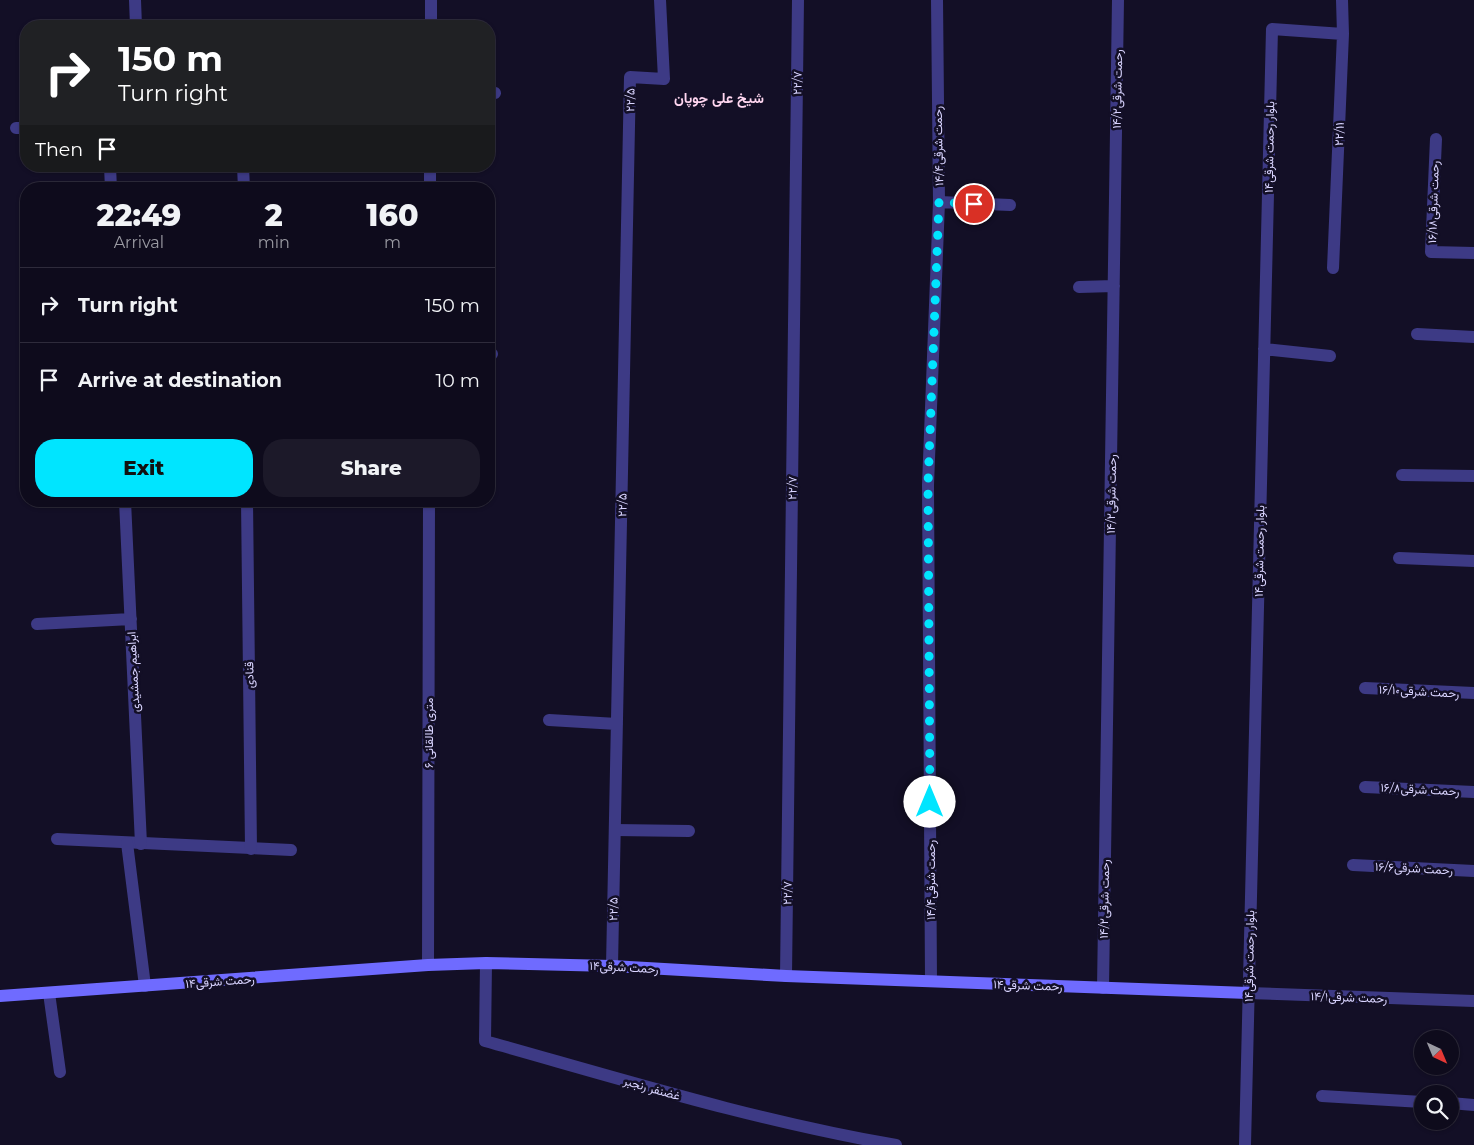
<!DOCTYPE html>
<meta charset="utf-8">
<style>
body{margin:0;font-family:Montserrat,Vazirmatn,sans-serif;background:#1c1929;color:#f1f3f6;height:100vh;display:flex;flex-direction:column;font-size:19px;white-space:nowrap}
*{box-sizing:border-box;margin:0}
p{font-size:16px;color:#9b9ba3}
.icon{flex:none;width:28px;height:28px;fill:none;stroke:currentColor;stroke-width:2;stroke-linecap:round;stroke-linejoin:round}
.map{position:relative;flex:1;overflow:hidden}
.sheet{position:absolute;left:20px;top:182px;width:475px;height:325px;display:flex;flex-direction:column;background:#0e0b1c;border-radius:20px;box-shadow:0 1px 4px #0004,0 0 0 1px #2e2b3b}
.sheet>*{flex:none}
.banner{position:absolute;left:20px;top:20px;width:475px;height:152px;border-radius:20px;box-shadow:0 1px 4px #0004,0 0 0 1px #2e2b3b;background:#202124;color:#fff;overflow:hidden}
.needle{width:32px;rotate:136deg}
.controls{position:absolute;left:1414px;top:1030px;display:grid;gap:10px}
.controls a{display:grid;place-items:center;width:45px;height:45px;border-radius:50%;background:#0e0b1c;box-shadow:0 1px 4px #0004,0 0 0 1px #2e2b3b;font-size:25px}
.pin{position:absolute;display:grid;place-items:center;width:42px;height:42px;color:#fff;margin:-21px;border:2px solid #fff;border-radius:50%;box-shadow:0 1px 5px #0007}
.me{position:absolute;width:55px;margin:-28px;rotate:0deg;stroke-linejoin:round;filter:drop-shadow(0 0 4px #0008)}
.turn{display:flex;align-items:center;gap:18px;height:105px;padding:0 15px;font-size:22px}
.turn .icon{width:65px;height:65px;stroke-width:2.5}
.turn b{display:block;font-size:35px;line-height:42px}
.then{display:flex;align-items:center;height:48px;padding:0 15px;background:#0003;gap:10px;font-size:19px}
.eta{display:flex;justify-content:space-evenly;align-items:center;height:85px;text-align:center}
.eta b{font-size:30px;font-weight:800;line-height:35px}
.action{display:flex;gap:10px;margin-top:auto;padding:10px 15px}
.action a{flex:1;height:58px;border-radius:20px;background:#00e5ff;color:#111;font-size:20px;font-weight:800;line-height:58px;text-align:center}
.action a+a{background:#1c1929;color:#f1f3f6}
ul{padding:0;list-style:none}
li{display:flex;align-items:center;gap:15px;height:75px;padding:0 15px;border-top:1px solid #2e2b3b}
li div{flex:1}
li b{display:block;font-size:19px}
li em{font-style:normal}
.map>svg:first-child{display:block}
</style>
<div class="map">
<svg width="1474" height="1145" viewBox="0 0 1474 1145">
<rect width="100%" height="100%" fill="#130f26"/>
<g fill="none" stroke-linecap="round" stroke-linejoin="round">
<!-- lane -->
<path stroke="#3d3a85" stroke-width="12" d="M615 830 689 831
M57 839 291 850"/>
<!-- street -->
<path stroke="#3d3a85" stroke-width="12" d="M135 0 136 26
M431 26V0
M489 92 495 93
M16 128H26
M1436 139 1431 252 1474 253
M110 166 111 189
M243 166 244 189
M430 189V166
M939 202 1010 205
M1333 268 1343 34 1342 0
M1079 287 1114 286
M1417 334 1474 337
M1264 349 1330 356
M489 354H492
M1402 475 1474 476
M125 501 141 844
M247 501 251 849
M1399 558 1474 561
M37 624 131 619
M1365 688 1474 693
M549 720 617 724
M1365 787 1474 792
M127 843 145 986
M1353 865 1474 871
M486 963 485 1041C621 1079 756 1121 896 1145
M428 965 429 501
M612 966 630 77 664 79 660 0
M786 976 798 0
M931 981 928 485 939 202 937 0
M1103 988 1118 0
M49 993 60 1072
M1248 993 1474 1001
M1322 1096 1422 1102
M1450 1103 1474 1105
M1245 1145 1272 29 1343 34"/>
<!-- secondary -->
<path stroke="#6f6bff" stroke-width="12" d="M0 996 428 965 486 963 612 966 786 976 1248 993"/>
</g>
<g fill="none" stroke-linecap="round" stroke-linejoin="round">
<!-- route -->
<path stroke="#00e5ff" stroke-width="9" stroke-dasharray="0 16.2" d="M930 802 928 485 939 202 974 204"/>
</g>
<g text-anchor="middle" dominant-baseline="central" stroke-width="5" stroke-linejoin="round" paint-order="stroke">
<!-- street labels -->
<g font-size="12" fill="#d9d4ff" stroke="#130f26">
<text transform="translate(797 83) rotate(-89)">۲۲/۷</text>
<text transform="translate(1117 89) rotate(-89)">۱۴/۲رحمت شرقی</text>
<text transform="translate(630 100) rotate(-89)">۲۲/۵</text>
<text transform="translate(1339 134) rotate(-88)">۲۲/۱۱</text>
<text transform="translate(938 146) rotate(-91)">۱۴/۴رحمت شرقی</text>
<text transform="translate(1269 147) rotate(-89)">بلوار رحمت شرقی۱۴</text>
<text transform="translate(1433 202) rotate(-88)">۱۶/۱۸رحمت شرقی</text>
<text transform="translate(792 488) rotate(-89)">۲۲/۷</text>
<text transform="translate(1111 494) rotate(-89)">۱۴/۲رحمت شرقی</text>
<text transform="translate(622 505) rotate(-89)">۲۲/۵</text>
<text transform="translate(1259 551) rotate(-89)">بلوار رحمت شرقی۱۴</text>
<text transform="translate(133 672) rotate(-93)">ابراهیم جمشیدی</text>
<text transform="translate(249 675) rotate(-91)">قنادی</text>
<text transform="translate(1419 691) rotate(3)">۱۶/۱۰رحمت شرقی</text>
<text transform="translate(428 733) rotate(-90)">۶ متری طالقانی</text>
<text transform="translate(1420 789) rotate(3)">۱۶/۸رحمت شرقی</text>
<text transform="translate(1414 868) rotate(3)">۱۶/۶رحمت شرقی</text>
<text transform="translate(930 880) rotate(-90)">۱۴/۴رحمت شرقی</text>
<text transform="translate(787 893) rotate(-89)">۲۲/۷</text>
<text transform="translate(1104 899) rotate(-89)">۱۴/۲رحمت شرقی</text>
<text transform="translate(613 909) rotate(-89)">۲۲/۵</text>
<text transform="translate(1249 956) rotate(-89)">بلوار رحمت شرقی۱۴</text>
<text transform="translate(624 967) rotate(3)">۱۴رحمت شرقی</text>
<text transform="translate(220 981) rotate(-4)">۱۴رحمت شرقی</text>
<text transform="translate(1028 985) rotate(2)">۱۴رحمت شرقی</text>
<text transform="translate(1349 997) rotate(2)">۱۴/۱رحمت شرقی</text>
<text transform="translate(652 1088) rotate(16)">غضنفر رنجبر</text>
</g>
<!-- neighbourhood labels -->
<g font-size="14" font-weight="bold" fill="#ffd6f0" stroke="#130f26">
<text x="719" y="98">شیخ علی چوپان</text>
</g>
</g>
</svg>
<div class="controls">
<a><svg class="needle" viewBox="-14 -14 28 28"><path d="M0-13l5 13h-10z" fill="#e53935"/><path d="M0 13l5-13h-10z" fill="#9b9ba3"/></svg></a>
<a><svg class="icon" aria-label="search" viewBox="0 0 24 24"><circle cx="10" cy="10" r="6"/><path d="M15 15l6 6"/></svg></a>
</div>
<div class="pin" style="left:974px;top:204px;background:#d93025"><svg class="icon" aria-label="arrive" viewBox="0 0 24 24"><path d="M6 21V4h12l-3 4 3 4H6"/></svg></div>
<svg class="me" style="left:930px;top:802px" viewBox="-20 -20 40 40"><circle r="19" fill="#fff"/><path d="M0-13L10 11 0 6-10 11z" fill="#00e5ff"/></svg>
<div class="banner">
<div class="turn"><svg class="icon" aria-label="right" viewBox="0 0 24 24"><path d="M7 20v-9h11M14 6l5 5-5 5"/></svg><div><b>150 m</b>Turn right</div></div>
<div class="then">Then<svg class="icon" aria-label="arrive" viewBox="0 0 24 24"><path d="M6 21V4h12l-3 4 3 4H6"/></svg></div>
</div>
<section class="sheet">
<div class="eta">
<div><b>22:49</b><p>Arrival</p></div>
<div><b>2</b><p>min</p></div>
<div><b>160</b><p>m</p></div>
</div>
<ul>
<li><svg class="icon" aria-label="right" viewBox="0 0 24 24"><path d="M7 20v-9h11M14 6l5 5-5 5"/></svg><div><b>Turn right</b></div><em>150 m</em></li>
<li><svg class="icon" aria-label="arrive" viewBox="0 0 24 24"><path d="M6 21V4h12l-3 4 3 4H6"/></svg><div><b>Arrive at destination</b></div><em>10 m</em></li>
</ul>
<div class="action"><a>Exit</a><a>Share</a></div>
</section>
</div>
